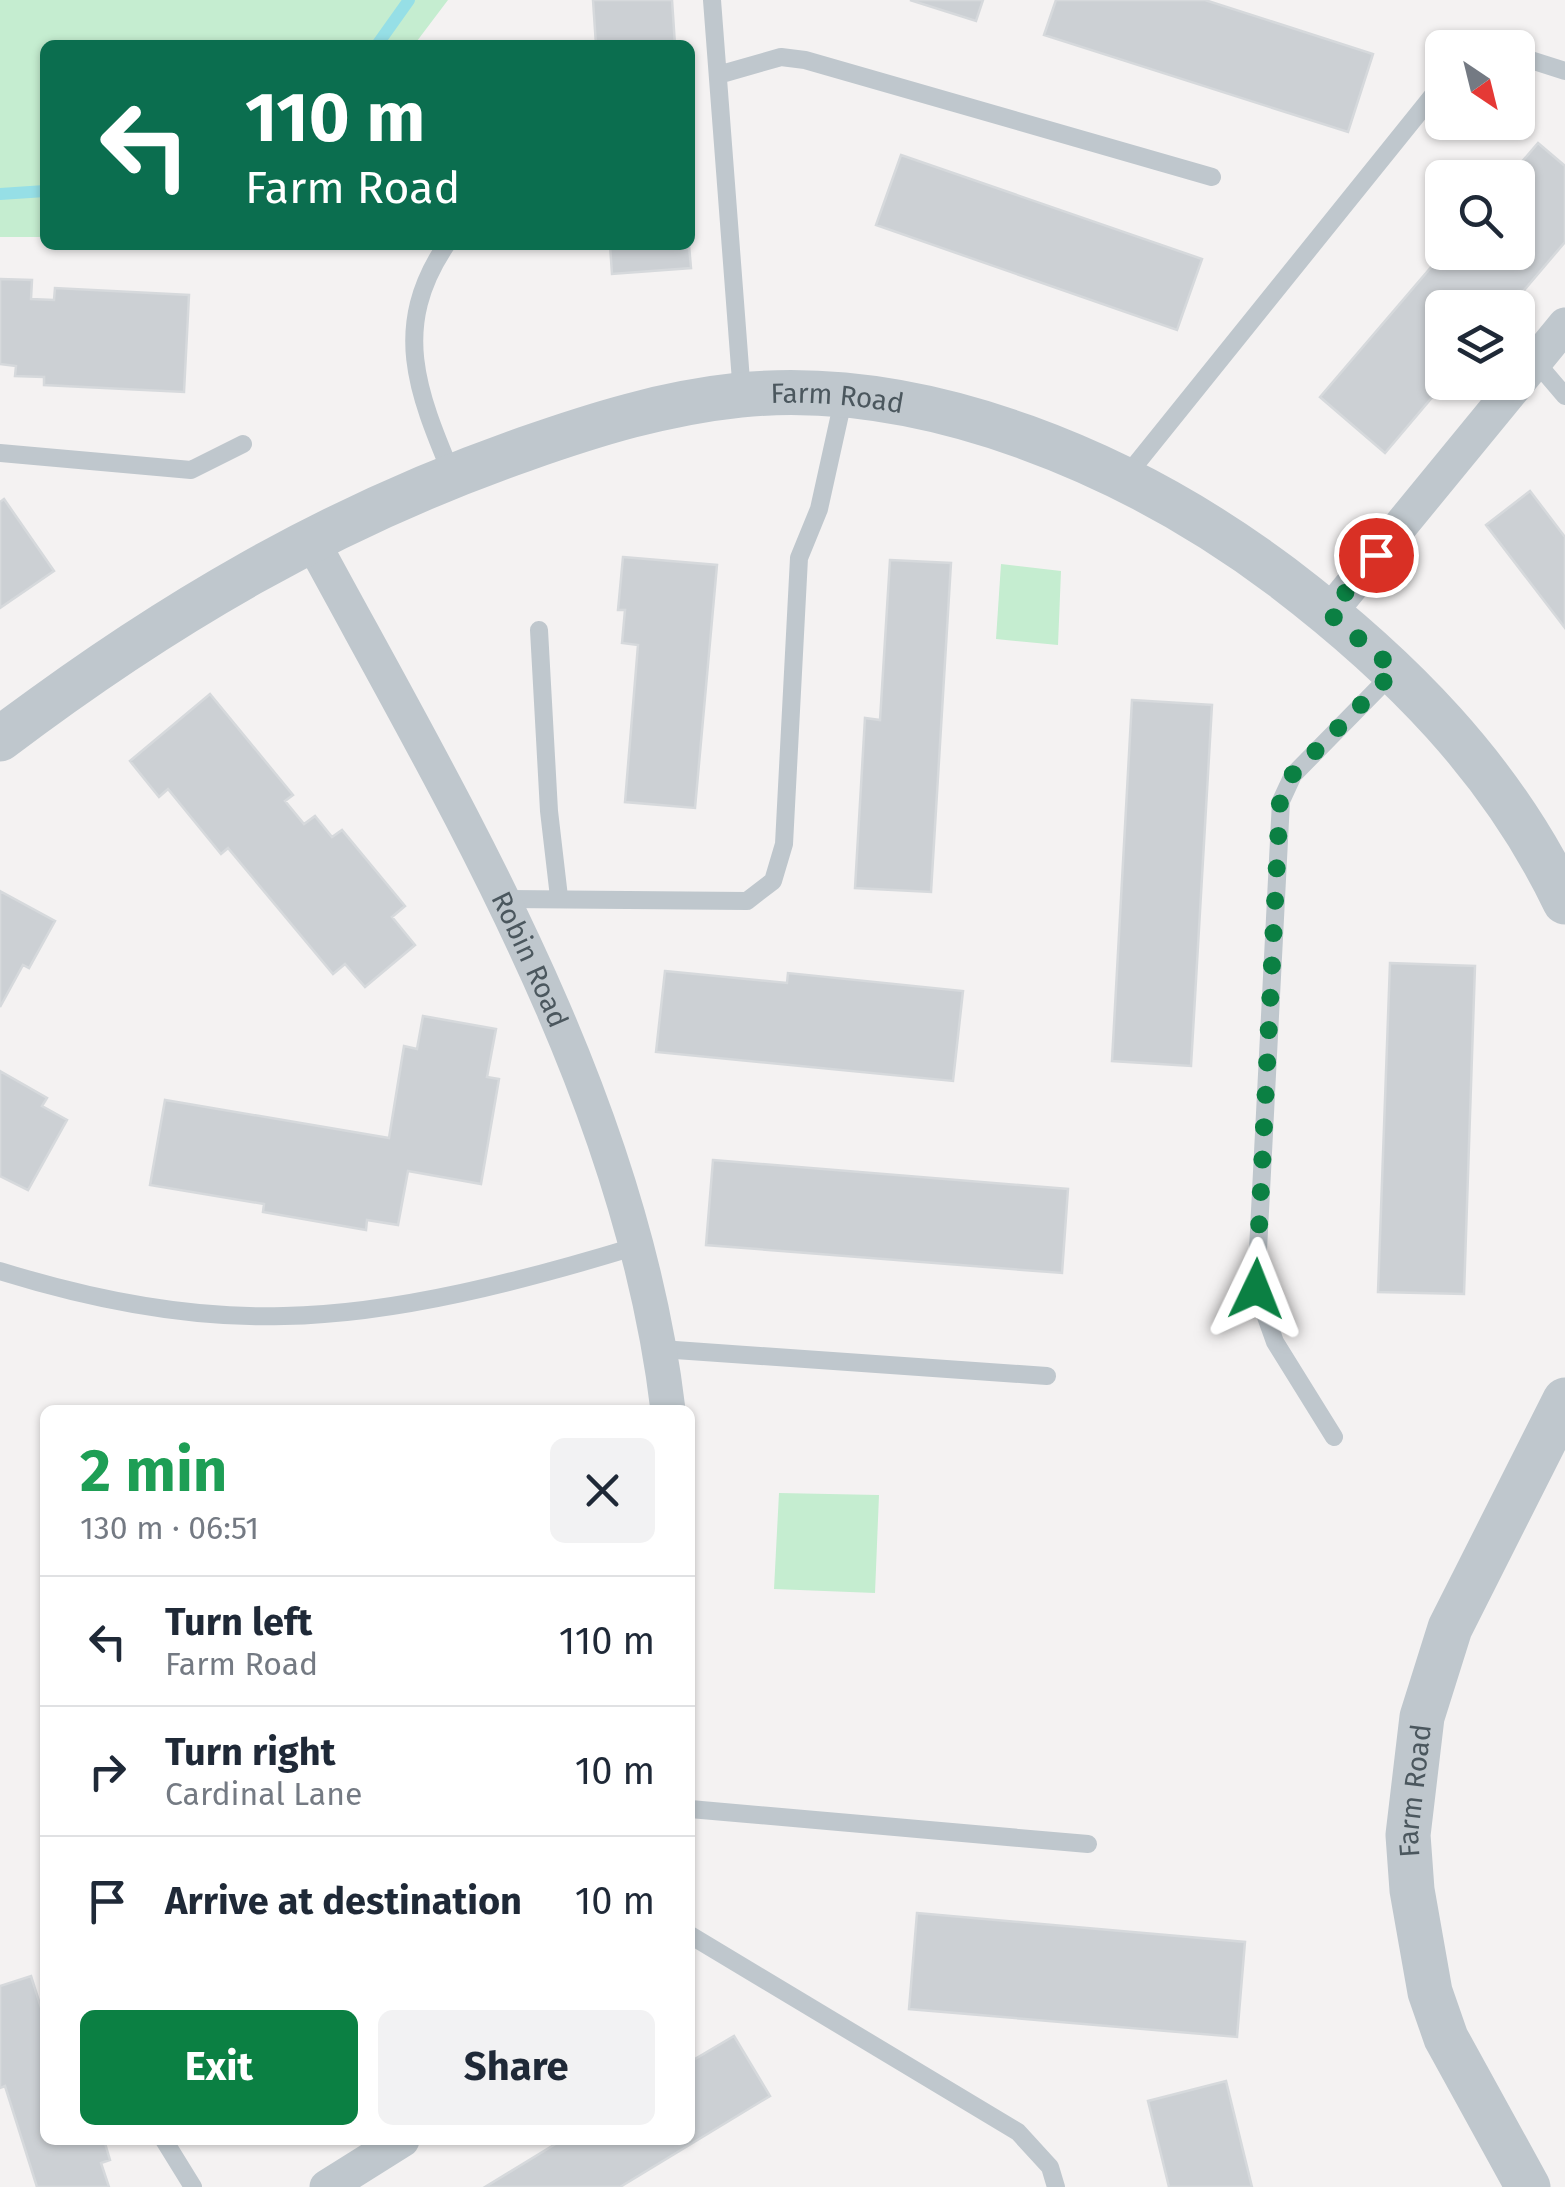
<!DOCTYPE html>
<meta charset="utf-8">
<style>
body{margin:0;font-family:"Fira Sans",sans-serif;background:#f2f2f3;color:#1f2937;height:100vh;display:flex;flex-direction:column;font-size:38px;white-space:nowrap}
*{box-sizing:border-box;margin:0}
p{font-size:32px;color:#747a83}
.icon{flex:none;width:55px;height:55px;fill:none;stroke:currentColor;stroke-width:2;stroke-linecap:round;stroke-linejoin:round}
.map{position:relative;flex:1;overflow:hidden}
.sheet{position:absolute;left:40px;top:1405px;width:655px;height:740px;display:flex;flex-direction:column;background:#fff;border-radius:15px;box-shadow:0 2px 8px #0004}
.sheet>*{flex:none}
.guide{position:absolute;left:40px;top:40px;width:655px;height:210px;border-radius:15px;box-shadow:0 2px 8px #0004;background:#0b6e4f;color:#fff;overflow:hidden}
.needle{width:65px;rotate:145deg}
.buttons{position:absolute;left:1425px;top:30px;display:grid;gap:20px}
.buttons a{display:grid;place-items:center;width:110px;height:110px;border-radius:15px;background:#fff;box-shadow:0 2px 8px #0004;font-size:50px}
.pin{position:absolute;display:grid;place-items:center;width:85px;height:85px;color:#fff;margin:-42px;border:5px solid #fff;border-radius:50%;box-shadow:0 2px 10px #0007}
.me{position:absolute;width:110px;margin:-55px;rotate:2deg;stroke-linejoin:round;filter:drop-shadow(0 0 8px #0008)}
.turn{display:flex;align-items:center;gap:35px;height:210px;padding:0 40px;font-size:45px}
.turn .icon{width:130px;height:130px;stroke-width:2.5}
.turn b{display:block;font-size:70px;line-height:85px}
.round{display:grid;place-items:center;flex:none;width:105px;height:105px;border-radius:15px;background:#f2f2f3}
.headline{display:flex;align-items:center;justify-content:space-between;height:170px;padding:0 40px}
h1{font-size:60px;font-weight:700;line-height:75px;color:#1e9e55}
.cta{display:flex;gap:20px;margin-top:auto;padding:20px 40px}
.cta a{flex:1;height:115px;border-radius:15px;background:#0b8043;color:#fff;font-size:40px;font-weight:700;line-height:115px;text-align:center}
.cta a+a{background:#f2f2f3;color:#1f2937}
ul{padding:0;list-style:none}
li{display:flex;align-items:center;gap:30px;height:130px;padding:0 40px;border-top:2px solid #e0e1e3}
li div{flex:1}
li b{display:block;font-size:38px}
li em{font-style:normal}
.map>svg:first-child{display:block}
</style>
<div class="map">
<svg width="1565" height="2187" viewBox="0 0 1565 2187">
<rect width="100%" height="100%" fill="#f4f2f2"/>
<!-- green -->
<path fill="#c5edd0" d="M0 0H448L414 45H45V237H0Z
M1001 564 1061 571 1058 645 996 639Z
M779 1493 879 1495 875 1593 774 1589Z"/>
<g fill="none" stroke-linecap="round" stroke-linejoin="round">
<!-- stream -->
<path stroke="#96dfe6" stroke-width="12" d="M377 45 409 0
M0 194 45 191"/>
</g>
<!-- building -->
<path fill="#ccd0d4" stroke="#d6d9dc" stroke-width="2.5" d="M593 0H672L675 45H596Z
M910 0H983L976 21Z
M1056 0H1205L1373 54 1348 132 1044 35Z
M1538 143 1565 166V242L1509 308H1442L1445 382 1385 453 1320 397 1444 252H1518V178H1508Z
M901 155 1202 259 1177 330 876 225Z
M610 245H689L691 268 612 274Z
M0 279 32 280 31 299 54 300 55 288 189 295 184 392 44 385V377L15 376 16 366 0 364Z
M1530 491 1565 537V628L1486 525Z
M4 499 54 571 0 608V502Z
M623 557 717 565 695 808 625 802 638 645 622 643 625 610H618Z
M890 560 951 563 931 892 855 888 865 718 880 720Z
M210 694 293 795 285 801 304 824 315 816 332 837 342 830 405 906 392 917 415 945 365 987 345 964 333 974 228 848 221 854 168 789 159 797 130 761Z
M1132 700 1212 705 1191 1066 1112 1061Z
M0 891 55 921 29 968 23 965 0 1007Z
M1390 963 1475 966 1464 1294 1378 1292Z
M665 971 787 983 788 973 963 991 953 1081 656 1052Z
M423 1016 496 1029 487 1077 499 1079 481 1184 408 1171 398 1225 367 1220 366 1230 263 1212 264 1204 150 1185 165 1100 389 1138 404 1046 417 1049Z
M0 1071 47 1098 42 1106 67 1120 28 1190 0 1176Z
M713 1160 1068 1189 1062 1273 706 1245Z
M917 1913 1245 1942 1237 2037 909 2009Z
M31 1976 45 2020V2140H104L110 2160 101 2163 109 2187H37L5 2086 0 2088V1986Z
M734 2036 770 2096 620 2187H485L562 2140H690V2062Z
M1226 2081 1252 2187H1169L1148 2101Z"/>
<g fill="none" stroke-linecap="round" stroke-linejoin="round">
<!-- service -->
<path stroke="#bfc7cd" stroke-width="18" d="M712 0 742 394
M1518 56 1565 71
M718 75 781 57 805 60 1212 177
M446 245C391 327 417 391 452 475
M1536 362 1565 396
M0 453 191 470 243 444
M1124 479 1442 84
M539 630 549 811 559 897
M504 899 747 901 773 881 784 844 799 558 819 509 844 396
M0 1271C90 1299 189 1319 284 1316 398 1314 525 1280 634 1247
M661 1349 1047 1376
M1334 1437 1275 1342 1256 1289 1281 801 1293 775 1395 671
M690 1809 1088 1844
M690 1935 1018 2132 1050 2167 1056 2187
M164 2140 193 2187"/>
<!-- minor -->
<g stroke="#bfc7cd" stroke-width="35">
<path id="s1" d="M312 541C459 813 631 1096 668 1410"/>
<path d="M1329 613 1565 325"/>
<path d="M327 2187 402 2140"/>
</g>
<!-- tertiary -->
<g stroke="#bfc7cd" stroke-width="45">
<path id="s2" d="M0 739C164 615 330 517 525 449 596 424 664 403 740 395 929 377 1133 465 1282 577 1399 666 1501 768 1565 902"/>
<path id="s3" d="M1528 2187 1446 2038 1430 1992 1412 1890 1408 1835 1422 1717 1450 1628 1565 1400"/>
</g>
</g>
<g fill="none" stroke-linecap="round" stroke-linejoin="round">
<!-- route -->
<path stroke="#0b8043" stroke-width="18" stroke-dasharray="0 32.4" d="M1256 1289 1280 801 1292 775 1395 670 1329 613 1376 555"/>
</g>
<g text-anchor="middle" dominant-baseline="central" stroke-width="10" stroke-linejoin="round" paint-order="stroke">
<!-- street labels -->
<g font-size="28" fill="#4b575e" stroke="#fff">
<text stroke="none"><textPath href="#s2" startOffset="922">Farm Road</textPath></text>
<text stroke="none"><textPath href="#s1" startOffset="472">Robin Road</textPath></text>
<text stroke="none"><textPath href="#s3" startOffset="422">Farm Road</textPath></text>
</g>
</g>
</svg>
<div class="buttons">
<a><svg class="needle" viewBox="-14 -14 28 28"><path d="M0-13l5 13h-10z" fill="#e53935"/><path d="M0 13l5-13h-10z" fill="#747a83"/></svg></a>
<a><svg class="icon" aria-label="search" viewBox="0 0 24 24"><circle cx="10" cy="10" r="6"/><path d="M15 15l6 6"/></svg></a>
<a><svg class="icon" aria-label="layers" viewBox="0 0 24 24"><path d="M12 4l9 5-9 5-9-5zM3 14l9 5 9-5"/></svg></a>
</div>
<div class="pin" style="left:1376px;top:555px;background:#d93025"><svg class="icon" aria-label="arrive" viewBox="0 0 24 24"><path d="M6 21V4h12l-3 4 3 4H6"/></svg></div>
<svg class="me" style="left:1256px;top:1289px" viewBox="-20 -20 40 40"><path d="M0-17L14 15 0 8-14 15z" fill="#0b8043" stroke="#fff" stroke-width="4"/></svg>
<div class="guide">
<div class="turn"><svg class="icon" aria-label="left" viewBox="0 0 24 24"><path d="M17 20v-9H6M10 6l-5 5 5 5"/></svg><div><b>110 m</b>Farm Road</div></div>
</div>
<section class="sheet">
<div class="headline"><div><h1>2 min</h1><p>130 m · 06:51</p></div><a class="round"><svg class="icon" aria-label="close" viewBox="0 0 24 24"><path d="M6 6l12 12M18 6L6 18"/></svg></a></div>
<ul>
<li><svg class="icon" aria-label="left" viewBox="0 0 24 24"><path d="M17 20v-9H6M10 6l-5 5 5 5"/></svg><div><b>Turn left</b><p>Farm Road</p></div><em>110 m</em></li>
<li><svg class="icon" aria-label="right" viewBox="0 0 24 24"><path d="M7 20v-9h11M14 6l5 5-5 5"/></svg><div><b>Turn right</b><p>Cardinal Lane</p></div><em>10 m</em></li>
<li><svg class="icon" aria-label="arrive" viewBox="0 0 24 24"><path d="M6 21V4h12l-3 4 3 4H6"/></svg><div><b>Arrive at destination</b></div><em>10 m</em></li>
</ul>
<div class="cta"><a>Exit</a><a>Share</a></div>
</section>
</div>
